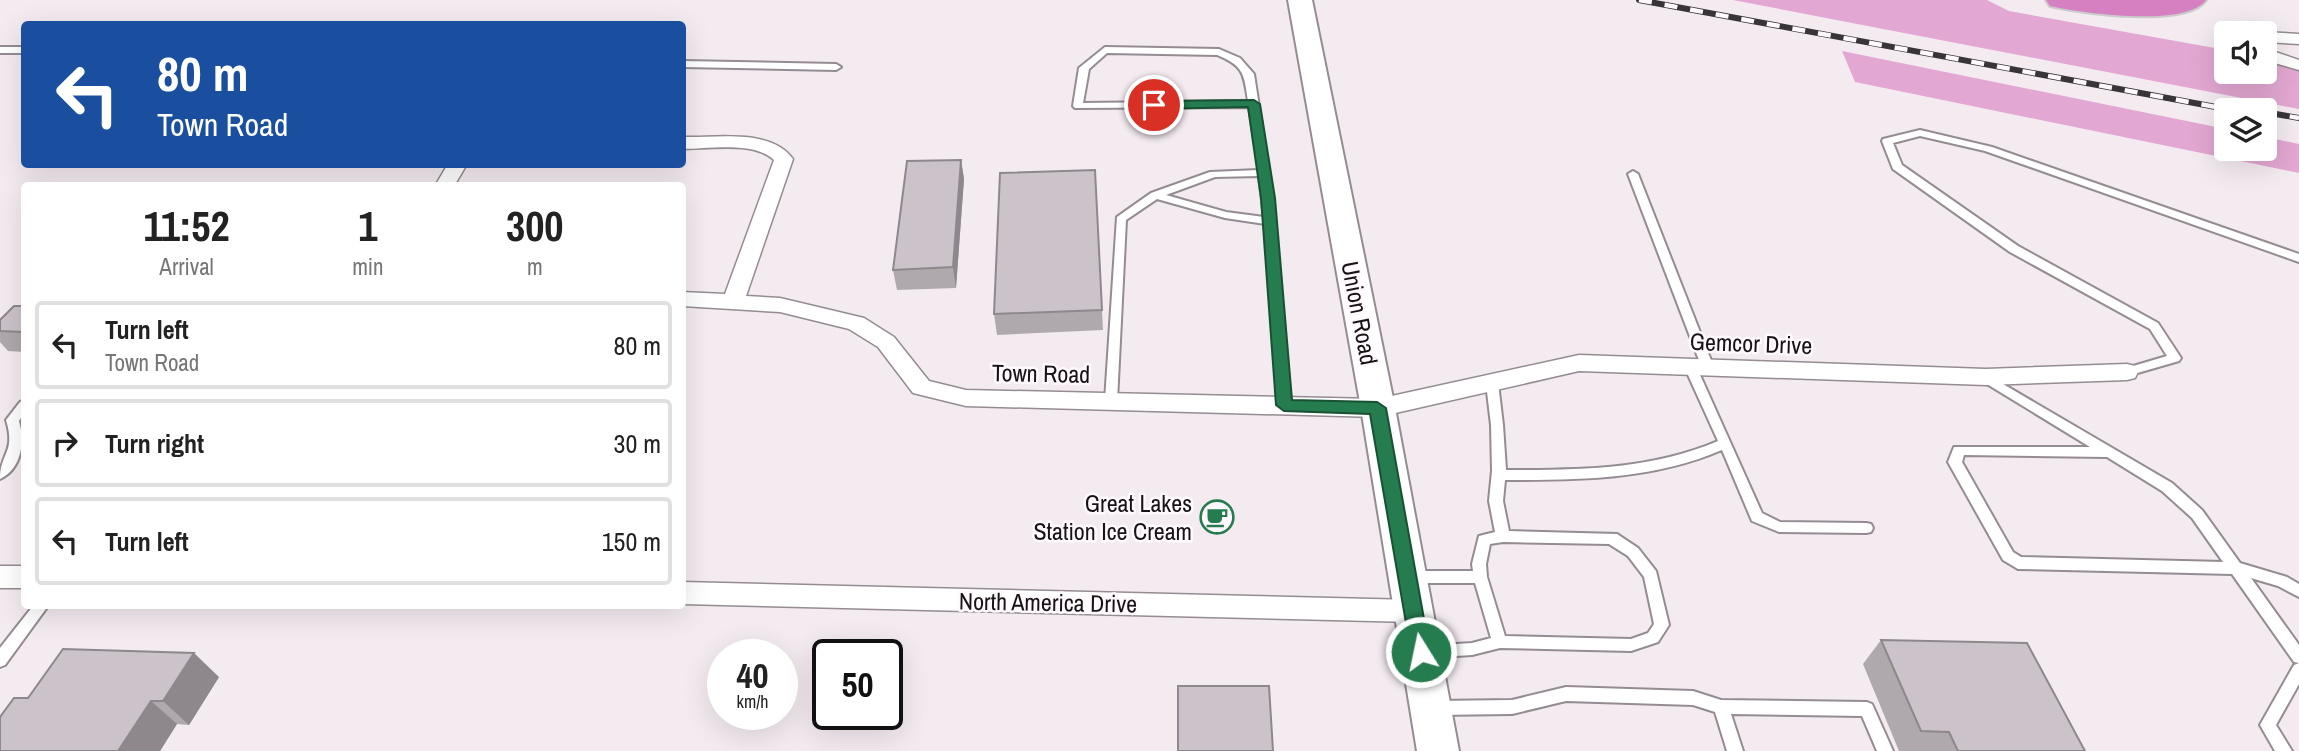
<!DOCTYPE html>
<style>
body{margin:0;font-family:"Archivo Narrow",sans-serif;background:#f6f6f6;color:#222;height:100vh;display:flex;flex-direction:column;font-size:26px;white-space:nowrap}
*{box-sizing:border-box;margin:0}
p{font-size:23px;color:#767676}
.icon{flex:none;width:38px;height:38px;fill:none;stroke:currentColor;stroke-width:2;stroke-linecap:round;stroke-linejoin:round}
.map{position:relative;flex:1;overflow:hidden}
.sheet{position:absolute;left:21px;top:182px;width:665px;height:427px;display:flex;flex-direction:column;background:#fff;border-radius:7px;box-shadow:0 7px 28px #0002}
.sheet>*{flex:none}
.banner{position:absolute;left:21px;top:21px;width:665px;height:147px;border-radius:7px;box-shadow:0 7px 28px #0002;background:#1a4fa0;color:#fff;overflow:hidden}
.fabs{position:absolute;left:2214px;top:21px;display:grid;gap:14px}
.fabs a{display:grid;place-items:center;width:63px;height:63px;border-radius:7px;background:#fff;box-shadow:0 7px 28px #0002;font-size:35px}
.speed{position:absolute;left:707px;top:639px;display:flex;gap:14px;font-size:35px;font-weight:700;text-align:center}
.speed>*{display:grid;place-content:center;width:91px;height:91px;border-radius:50%;background:#fff;box-shadow:0 7px 28px #0002;line-height:1}
.speed small{font-size:18px;font-weight:400}
.speed .limit{border:4px solid #111;border-radius:10px;background:#fff;color:#111}
.pin{position:absolute;display:grid;place-items:center;width:60px;height:60px;color:#fff;margin:-30px;border:4px solid #fff;border-radius:50%;box-shadow:0 2px 7px #0007}
.me{position:absolute;width:77px;margin:-38px;rotate:350deg;stroke-linejoin:round;filter:drop-shadow(0 0 5px #0008)}
.turn{display:flex;align-items:center;gap:24px;height:147px;padding:0 21px;font-size:32px}
.turn .icon{width:91px;height:91px;stroke-width:2.5}
.turn b{display:block;font-size:49px;line-height:60px}
.eta{display:flex;justify-content:space-evenly;align-items:center;height:119px;text-align:center}
.eta b{font-size:42px;font-weight:700;line-height:49px}
ul{padding:0;list-style:none}
li{display:flex;align-items:center;gap:21px;height:88px;margin:0 14px 10px;padding:0 7px;border:4px solid #e0e0e0;border-radius:7px}
li div{flex:1}
li b{display:block;font-size:26px}
li em{font-style:normal}
.map>svg:first-child{display:block}
</style>
<div class="map">
<svg width="2299" height="751" viewBox="0 0 2299 751">
<rect width="100%" height="100%" fill="#f4ebf1"/>
<!-- green -->
<path fill="#e2a7d2" d="M1733 0H1987L2009 11 2226 50V72H2264L2265 57 2299 63V109Z
M1842 51 2226 129V149H2264L2265 137 2299 144V173L1855 82Z"/>
<g fill="none" stroke-linecap="round" stroke-linejoin="round">
<defs>
<path id="service" d="M0 47H24V53H0Z
M1105 47 1219 49 1240 58 1254 74 1273 198 1290 406 1288 409H1280L1278 406 1265 224 1225 218 1157 199 1126 220 1117 401 1111 406 1105 401 1117 217 1151 193 1210 172 1259 170 1249 107 1075 108 1073 106 1079 68ZM1107 53 1217 55C1244 66 1244 74 1248 101L1083 103 1089 69ZM1259 176 1264 217 1226 212 1166 195 1215 177Z
M682 61 836 64 841 67 836 70 682 67Z
M1920 130 1992 147 2299 254V262L1985 151 1920 136 1893 143 1902 165 2018 246 2158 323 2181 358 2179 361 2127 376 2123 375 2121 372 2123 369 2167 356 2150 329 2010 252 1893 169 1882 141 1883 139Z
M1633 171 1638 174 1714 368 1712 371H1704L1702 368 1628 174Z
M1690 362 1696 366 1762 513 1780 522 1866 523 1871 524 1873 528 1871 532 1866 533 1779 532 1752 521 1722 450C1652 480 1579 480 1505 480L1503 501 1509 531 1617 534 1638 548 1656 571 1669 625 1658 642 1631 651 1500 648 1472 655 1424 658 1419 657 1417 652 1419 647 1424 646 1472 643 1491 638 1475 583H1411L1406 581 1404 577 1406 573 1411 571H1473L1472 564 1479 536 1495 532 1489 501 1492 471 1491 425 1486 383 1488 380H1496L1498 383 1503 425 1506 470C1578 470 1650 470 1718 441L1684 366ZM1503 542 1609 544 1628 556 1644 577 1654 624 1648 633 1631 639 1505 636 1487 577 1486 564 1490 544Z
M1986 374 2172 483 2202 510 2240 563 2287 577 2299 584V597L2278 586 2251 578 2299 645V684L2276 725 2292 751H2275L2260 725 2294 665 2299 663 2294 662 2232 574 2018 569 2003 560 1948 462 1954 447H2090L1982 381 1980 378ZM1964 455 2107 457 2162 491 2192 518 2223 562 2021 557 2013 552 1962 462Z
M24 400V413L19 421C25 441 22 469 0 479 0 452 16 453 6 420L20 402Z
M33 606H48L5 665 0 667V648Z
M1566 687 1693 691 1721 700 1867 702 1872 704 1893 751H1877L1862 716 1731 714 1743 751H1727L1715 712 1693 705 1566 701 1512 714 1434 715 1429 713 1426 708 1429 703 1434 701 1512 700Z"/>
<path id="minor" d="M2264 32 2299 34V44L2264 42V33H2259Z
M2264 48 2299 60V70L2264 60Z
M682 137C717 138 771 128 793 159L746 296 780 298 864 318 894 337 929 381 966 390 1378 399 1579 355 1986 369 2127 364 2135 366 2138 372 2135 378 2127 380 1986 385 1579 371 1378 417 966 406 913 393 878 347 849 329 780 312 682 306V292L725 294 774 160C754 141 709 149 682 149Z
M448 164H467L454 186H435Z
M0 566H24V588H0Z
M682 582 1413 600 1422 603 1426 611 1422 619 1413 622 682 604Z"/>
<path id="secondary" d="M1288 0H1312L1395 408 1459 751H1417L1361 408Z"/>
<path id="motorway" d="M2046 0H2206C2186 28 2081 13 2050 6Z"/>
</defs>
<!-- service casing -->
<use href="#service" stroke="#948c92" stroke-width="4"/>
<!-- minor casing -->
<use href="#minor" stroke="#948c92" stroke-width="3"/>
<!-- secondary casing -->
<use href="#secondary" stroke="#948c92" stroke-width="4"/>
<!-- motorway casing -->
<use href="#motorway" stroke="#cccbcc" stroke-width="4"/>
<!-- service -->
<use href="#service" fill="#fff" fill-rule="evenodd"/>
<!-- minor -->
<use href="#minor" fill="#fff" fill-rule="evenodd"/>
<!-- secondary -->
<use href="#secondary" fill="#fff" fill-rule="evenodd"/>
<!-- motorway -->
<use href="#motorway" fill="#d680c1" fill-rule="evenodd"/>
<defs>
<path id="rail" d="M1639 0 2232 110
M2223 104 2257 110
M2264 112 2299 118"/>
</defs>
<!-- rail casing -->
<use href="#rail" stroke="#383437" stroke-width="6"/>
<!-- rail -->
<use href="#rail" stroke="#fff9fd" stroke-width="4.5" stroke-dasharray="13" stroke-linecap="butt"/>
</g>
<!-- wall -->
<path fill="#afa8ad" d="M961 160 964 179 956 288 897 290 893 270Z
M1095 170 1103 330 997 335 994 314Z
M24 306V352L8 351 0 342V320Z
M1881 640 2085 751H1899L1863 664Z
M219 677 189 725 177 724 160 751H0L28 698Z"/>
<!-- shaded-wall -->
<path fill="#8e888d" d="M961 160 964 179 956 288 953 267Z
M682 473 686 482 682 492Z
M194 653 219 677 189 725 163 701Z
M151 701 177 724 160 751H118Z"/>
<!-- building -->
<path fill="#cbc3c9" stroke="#8e888d" stroke-width="2" d="M961 160 953 267 893 270 907 161Z
M1095 170 1102 310 994 314 1000 173Z
M14 306H24V332L0 331V320Z
M1881 640 2027 643 2085 751H1958L1949 732 1921 731Z
M63 649 194 653 163 701H151L118 751H0V717L14 698H28Z
M1178 686H1269L1273 751H1178Z"/>
<!-- route -->
<path fill="#257c4f" stroke="#185133" stroke-width="2" d="M1254 100 1260 104 1275 198 1292 400 1377 402 1386 408 1430 652 1427 658 1421 661 1414 658 1411 652 1370 414 1284 411 1276 405 1261 198 1248 107 1154 109 1147 105 1154 101Z"/>
<!-- icons -->
<defs>
<symbol id="cafe-ring" viewBox="-11 -11 22 22"><circle r="9.5" fill="#fff9fd" stroke="#257c4f" stroke-width="1.5"/><path d="M-5.5-4.5H6V0H3Q3 3.5 0 3.5H-2.5Q-5.5 3.5-5.5 0ZM3-3.2v2h1.7v-2ZM-6 4.5H4V6H-6Z" fill="#257c4f"/></symbol>
</defs>
<g fill-rule="evenodd">
<use href="#cafe-ring" x="1198" y="498" width="38" height="38"/>
</g>
<g text-anchor="middle" dominant-baseline="central" stroke-width="5" stroke-linejoin="round" paint-order="stroke">
<!-- street labels -->
<g font-size="24" fill="#161315" stroke="#fff9fd">
<text transform="translate(1360 313) rotate(79)">Union Road</text>
<text transform="translate(1751 343) rotate(2)">Gemcor Drive</text>
<text transform="translate(1041 373) rotate(1)">Town Road</text>
<text transform="translate(1048 602) rotate(1)">North America Drive</text>
</g>
<!-- poi labels -->
<g font-size="24" fill="#161315" stroke="#fff9fd" text-anchor="end">
<text x="1192" y="503">Great Lakes<tspan x="1192" dy="28">Station Ice Cream</tspan></text>
</g>
</g>
</svg>
<div class="fabs">
<a><svg class="icon" aria-label="sound" viewBox="0 0 24 24"><path d="M4 9h4l5-4v14l-5-4H4zM17 9q2 3 0 6"/></svg></a>
<a><svg class="icon" aria-label="layers" viewBox="0 0 24 24"><path d="M12 4l9 5-9 5-9-5zM3 14l9 5 9-5"/></svg></a>
</div>
<div class="speed"><div>40<small>km/h</small></div><div class="limit">50</div></div>
<div class="pin" style="left:1154px;top:105px;background:#d93025"><svg class="icon" aria-label="arrive" viewBox="0 0 24 24"><path d="M6 21V4h12l-3 4 3 4H6"/></svg></div>
<svg class="me" style="left:1421px;top:652px" viewBox="-20 -20 40 40"><circle r="17" fill="#257c4f" stroke="#fff" stroke-width="3"/><path d="M0-11L8 9 0 5-8 9z" fill="#fff"/></svg>
<div class="banner">
<div class="turn"><svg class="icon" aria-label="left" viewBox="0 0 24 24"><path d="M17 20v-9H6M10 6l-5 5 5 5"/></svg><div><b>80 m</b>Town Road</div></div>
</div>
<section class="sheet">
<div class="eta">
<div><b>11:52</b><p>Arrival</p></div>
<div><b>1</b><p>min</p></div>
<div><b>300</b><p>m</p></div>
</div>
<ul>
<li><svg class="icon" aria-label="left" viewBox="0 0 24 24"><path d="M17 20v-9H6M10 6l-5 5 5 5"/></svg><div><b>Turn left</b><p>Town Road</p></div><em>80 m</em></li>
<li><svg class="icon" aria-label="right" viewBox="0 0 24 24"><path d="M7 20v-9h11M14 6l5 5-5 5"/></svg><div><b>Turn right</b></div><em>30 m</em></li>
<li><svg class="icon" aria-label="left" viewBox="0 0 24 24"><path d="M17 20v-9H6M10 6l-5 5 5 5"/></svg><div><b>Turn left</b></div><em>150 m</em></li>
</ul>
</section>
</div>
